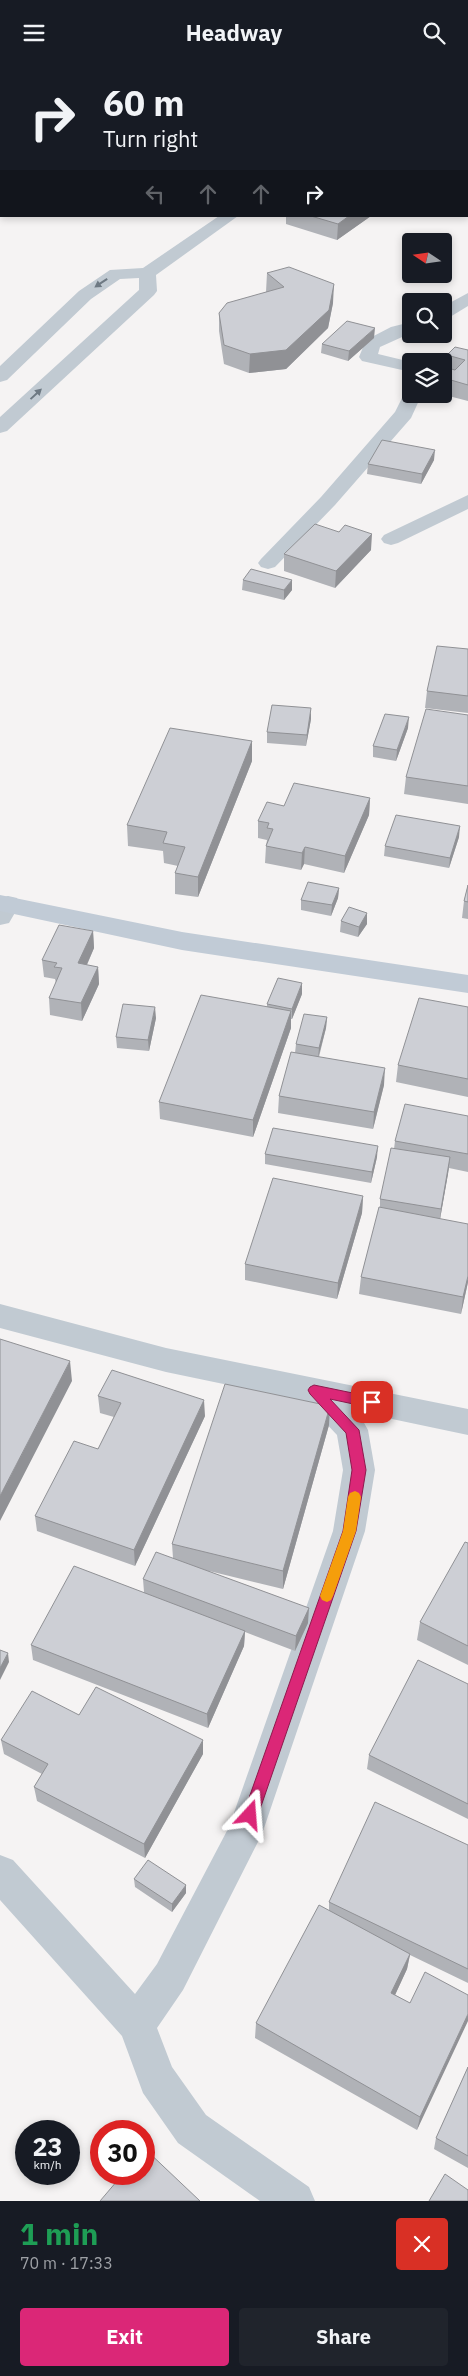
<!DOCTYPE html>
<meta charset="utf-8">
<style>
body{margin:0;font-family:"IBM Plex Sans",sans-serif;background:#20242c;color:#f1f3f6;height:100vh;display:flex;flex-direction:column;font-size:19px;white-space:nowrap}
*{box-sizing:border-box;margin:0}
p{font-size:16px;color:#9ea1a6}
.icon{flex:none;width:28px;height:28px;fill:none;stroke:currentColor;stroke-width:2;stroke-linecap:round;stroke-linejoin:round}
.map{position:relative;height:2136px;overflow:hidden}
.drawer{display:flex;flex-direction:column;background:#171b24;flex:1}
.drawer>*{flex:none}
.hud{position:absolute;left:0px;top:0px;width:469px;height:152px;box-shadow:0 2px 8px #0003;background:#171b24;color:#f1f3f6;overflow:hidden}
.needle{width:32px;rotate:283deg}
.tools{position:absolute;left:402px;top:168px;display:grid;gap:10px}
.tools a{display:grid;place-items:center;width:50px;height:50px;border-radius:5px;background:#171b24;box-shadow:0 2px 8px #0003;font-size:25px}
.speed{position:absolute;left:15px;top:2055px;display:flex;gap:10px;font-size:25px;font-weight:700;text-align:center}
.speed>*{display:grid;place-content:center;width:65px;height:65px;border-radius:50%;background:#171b24;box-shadow:0 2px 8px #0003;line-height:1}
.speed small{font-size:12px;font-weight:400}
.speed .limit{border:8px solid #d22;background:#fff;color:#111}
.pin{position:absolute;display:grid;place-items:center;width:42px;height:42px;color:#fff;margin:-21px;border-radius:10px;box-shadow:0 2px 8px #0006}
.me{position:absolute;width:55px;margin:-28px;rotate:19deg;stroke-linejoin:round;filter:drop-shadow(0 0 4px #0008)}
.turn{display:flex;align-items:center;gap:18px;height:105px;padding:0 20px;font-size:22px}
.turn .icon{width:65px;height:65px;stroke-width:2.5}
.turn b{display:block;font-size:35px;line-height:42px}
.lanes{display:flex;align-items:center;height:48px;padding:0 20px;background:#0003;justify-content:center;gap:25px;direction:ltr}
.lanes .off{opacity:.35}
.round{display:grid;place-items:center;flex:none;width:52px;height:52px;border-radius:5px;background:#20242c}
.headline{display:flex;align-items:center;justify-content:space-between;height:85px;padding:0 20px}
h1{font-size:30px;font-weight:700;line-height:38px;color:#1e9e55}
.primary-button{display:flex;gap:10px;margin-top:auto;padding:10px 20px}
.primary-button a{flex:1;height:58px;border-radius:5px;background:#db2777;color:#fff;font-size:20px;font-weight:700;line-height:58px;text-align:center}
.primary-button a+a{background:#20242c;color:#f1f3f6}
header{display:flex;justify-content:space-between;align-items:center;height:65px;padding:0 20px;background:#171b24;font-size:22px;font-weight:700}
.map>svg:first-child{display:block}
</style>
<header><svg class="icon" aria-label="menu" viewBox="0 0 24 24"><path d="M4 6h16M4 12h16M4 18h16"/></svg>Headway<svg class="icon" aria-label="search" viewBox="0 0 24 24"><circle cx="10" cy="10" r="6"/><path d="M15 15l6 6"/></svg></header>
<div class="map">
<svg width="468" height="2136" viewBox="0 0 468 2136">
<rect width="100%" height="100%" fill="#f5f3f3"/>
<g fill="none" stroke-linecap="round" stroke-linejoin="round">
<!-- lane -->
<path fill="#c1cad2" fill-rule="evenodd" d="M219 151H238L156 210 157 226 154 230 7 366 0 368V352L139 225V213L120 214 91 234 7 315 0 317V301L79 226 110 205 143 203Z"/>
<!-- street -->
<path fill="#c1cad2" fill-rule="evenodd" d="M468 228V241L450 252 444 253V241Z
M411 257V268L380 282 378 289 411 297V307L362 296 359 292 366 275 391 262Z
M411 324V329H422L411 353 335 440 275 502 268 504 261 502 258 498 261 494 321 432 395 347 406 325Z
M468 430V444L398 478 391 480 384 478 381 474 384 470Z
M8 831 17 833 20 839 9 858 0 860V833Z
M0 1239 166 1283 468 1344V1370L354 1346 363 1356 368 1365 375 1405 365 1466 262 1769 183 1925 157 1963 172 2002 206 2050 309 2122 315 2136H260L178 2078 143 2028 122 1971 0 1835V1790L13 1795 135 1929 157 1899 229 1762 333 1466 343 1405 337 1370 305 1336 166 1307 0 1263Z"/>
<!-- secondary -->
<path fill="#c1cbd6" fill-rule="evenodd" d="M0 830 182 867 468 910V928L182 885 0 846Z"/>
</g>
<!-- wall -->
<path fill="#b0b2b7" d="M286 151H371L337 175 286 159Z
M267 208 333 238 328 263 286 304 249 308 224 299 219 266V248L266 227Z
M374 273 348 296 321 288 322 279Z
M468 285V336L441 329H444V302H446L447 290Z
M434 395 421 419 367 409 368 399Z
M339 467 371 485 335 523 284 506V489Z
M243 515 292 525 284 535 242 525Z
M468 584V648L425 643 427 626Z
M468 650V739L404 729 406 712Z
M311 654 306 681 267 678V667Z
M408 663 396 696 373 692V681Z
M252 676V696L198 832 175 829V808L178 801 164 798 163 786 128 781 127 760Z
M370 733 369 750 344 808 304 799 301 805 265 798 266 781 267 775 258 773V756L284 741Z
M459 772 449 803 384 791 385 781Z
M468 820V854L462 853 464 836Z
M339 823 338 833 331 851 301 845V835Z
M367 848V859L358 872 340 867 341 856Z
M93 866 94 883 87 900 98 902 99 919 82 956 50 950 49 933 56 918 55 914 44 912 42 895Z
M302 929 292 954H291V963L253 1072 160 1054 159 1037 267 942V939Z
M468 942V1032L396 1017 398 1000Z
M327 952 326 963 319 992 384 1020 373 1064 278 1048 279 1031 295 988 296 979Z
M156 953 149 986 117 983 116 972Z
M468 1051V1107L449 1103 440 1154 468 1217 461 1249 359 1229 361 1212 380 1142V1134L394 1084 395 1076Z
M265 1089 377 1092 371 1118 265 1099Z
M363 1131 362 1148 337 1234 245 1215V1199Z
M98 1331 205 1351 135 1501 37 1466 35 1451 98 1384 114 1352 100 1348Z
M329 1360 283 1524 209 1506 308 1558 295 1586 245 1567 244 1581 208 1663 33 1595 31 1580 144 1527 143 1514 173 1493 172 1479Z
M468 1478V1600L417 1575 420 1557Z
M468 1619V1754L367 1704 369 1690Z
M1 1675 203 1689 145 1793 37 1736 34 1722 42 1709 4 1689Z
M468 1780V1918L410 1890 407 1904 395 1930 410 1938 468 1930 417 2065 255 1973 256 1958 329 1845V1837Z
M134 1814 186 1828 172 1847 135 1822Z
M468 2002V2103L434 2084 436 2073Z"/>
<!-- shaded-wall -->
<path fill="#909195" d="M349 151H371L337 175 338 159Z
M449 179 448 189 444 193V184Z
M334 219 333 238 328 263 286 304 249 308 250 289Z
M375 263 374 273 348 296 349 286Z
M435 385 434 395 421 419 422 409Z
M372 469 371 485 335 523 336 506Z
M292 515V525L284 535V525Z
M311 643V654L306 681 307 670Z
M409 652 408 663 396 696 397 685Z
M252 676V696L198 832V812Z
M370 733 369 750 344 808 345 791Z
M460 761 459 772 449 803 450 793Z
M305 782 304 799 301 805 302 788Z
M339 823 338 833 331 851 332 840Z
M367 848V859L358 872 359 862Z
M93 866 94 883 80 915 78 898Z
M98 902 99 919 82 956 81 938Z
M302 918V929L292 954V944Z
M155 942 156 953 149 986 148 975Z
M291 946V963L253 1072V1055Z
M327 952 326 963 318 993 319 983Z
M385 1003 384 1020 373 1064 374 1047Z
M378 1081 377 1092 371 1118 372 1107Z
M450 1092 448 1109 439 1160 441 1144Z
M363 1131 362 1148 337 1234 338 1218Z
M468 1211V1217L461 1249 463 1232Z
M70 1296 72 1316 0 1456V1431Z
M204 1335 205 1351 135 1501 134 1485Z
M330 1341 329 1360 283 1524V1506Z
M309 1543 308 1558 295 1586 296 1571Z
M245 1566 244 1581 208 1663 207 1649Z
M8 1588 9 1597 0 1615V1603Z
M203 1675V1689L145 1793 144 1779Z
M186 1820V1828L172 1847V1839Z
M410 1889 407 1904 389 1943 391 1928Z
M468 1949V1956L417 2065 420 2052Z"/>
<!-- building -->
<path fill="#cdcfd5" stroke="#909195" d="M311 151H349L338 159Z
M444 178 449 179 444 184Z
M289 202 334 219 329 245 286 285 250 289 224 280 219 248 227 238 284 222 267 208Z
M347 256 375 263 349 286 322 279Z
M455 282 468 285V320L444 313V302L455 305 465 295 447 290Z
M382 375 435 385 422 409 368 399Z
M315 459 339 467 345 460 372 469 336 506 284 489Z
M251 504 292 515 284 525 243 515Z
M437 581 468 584V631L427 626Z
M272 640 311 643 307 670 267 667Z
M426 644 468 650V721L406 712Z
M385 649 409 652 397 685 373 681Z
M170 663 252 676 198 812 175 808 185 782 163 778 167 767 127 760Z
M294 718 370 733 345 791 305 782 302 788 266 781 273 764 267 763 269 758 258 756 267 737 284 741Z
M396 750 460 761 450 793 385 781Z
M308 817 339 823 332 840 301 835Z
M468 820V837L464 836Z
M349 842 367 848 359 862 341 856Z
M59 860 93 866 78 898 98 902 81 938 49 933 62 903 54 902 57 898 42 895Z
M278 913 302 918 292 944 267 939Z
M201 930 291 946 253 1055 159 1037Z
M419 933 468 942V1014L398 1000Z
M123 939 155 942 148 975 116 972Z
M304 949 327 952 319 983 296 979Z
M291 987 385 1003 374 1047 279 1031Z
M405 1039 468 1051V1089L395 1076Z
M273 1063 378 1081 372 1107 265 1089Z
M391 1083 450 1092 441 1144 380 1134Z
M273 1113 363 1131 338 1218 245 1199Z
M379 1142 468 1159V1211L463 1232 361 1212Z
M0 1274 70 1296 0 1431Z
M112 1305 204 1335 134 1485 35 1451 74 1376 98 1384 121 1338 98 1331Z
M225 1319 330 1341 283 1506 172 1479Z
M465 1477 468 1478V1581L420 1557Z
M156 1487 309 1543 296 1571 143 1514Z
M74 1501 245 1566 207 1649 31 1580Z
M0 1585 8 1588 0 1603Z
M418 1595 468 1619V1739L369 1690Z
M96 1622 203 1675 144 1779 34 1722 48 1699 1 1675 32 1626 79 1650Z
M375 1737 468 1780V1904L329 1837Z
M148 1795 186 1820 172 1839 134 1814Z
M319 1840 410 1889 391 1928 410 1938 425 1907 468 1930V1949L420 2052 256 1958Z
M468 2002V2091L436 2073Z
M144 2083 200 2136H100L123 2109H144Z
M445 2109 468 2125V2136H429Z"/>
<!-- one-way arrows -->
<defs><path id="oneway-solid" d="M-6-.8H1V-3.2L6.5 0L1 3.2V.8H-6Z" transform="scale(1.25)"/></defs>
<g fill="#6e7983">
<use href="#oneway-solid" transform="translate(101 218) rotate(146)"/>
<use href="#oneway-solid" transform="translate(36 329) rotate(-43)"/>
</g>
<!-- route -->
<path fill="#db2777" stroke="#8e194d" d="M314 1320 372 1332 376 1334 378 1337 376 1341 372 1343 330 1334 359 1365 366 1405 356 1466 258 1750 255 1755 250 1758 245 1755 243 1750 343 1466 352 1405 346 1368 310 1329 308 1325 310 1322Z"/>
<!-- slow -->
<path fill="#f59e0b" d="M355 1426 359 1428 361 1432 356 1466 333 1531 331 1535 327 1537 322 1535 320 1531 343 1466 348 1432 350 1428Z"/>
</svg>
<div class="tools">
<a><svg class="needle" viewBox="-14 -14 28 28"><path d="M0-13l5 13h-10z" fill="#e53935"/><path d="M0 13l5-13h-10z" fill="#9ea1a6"/></svg></a>
<a><svg class="icon" aria-label="search" viewBox="0 0 24 24"><circle cx="10" cy="10" r="6"/><path d="M15 15l6 6"/></svg></a>
<a><svg class="icon" aria-label="layers" viewBox="0 0 24 24"><path d="M12 4l9 5-9 5-9-5zM3 14l9 5 9-5"/></svg></a>
</div>
<div class="speed"><div>23<small>km/h</small></div><div class="limit">30</div></div>
<div class="pin" style="left:372px;top:1337px;background:#d93025"><svg class="icon" aria-label="arrive" viewBox="0 0 24 24"><path d="M6 21V4h12l-3 4 3 4H6"/></svg></div>
<svg class="me" style="left:250px;top:1750px" viewBox="-20 -20 40 40"><path d="M0-17L14 15 0 8-14 15z" fill="#db2777" stroke="#fff" stroke-width="4"/></svg>
<div class="hud">
<div class="turn"><svg class="icon" aria-label="right" viewBox="0 0 24 24"><path d="M7 20v-9h11M14 6l5 5-5 5"/></svg><div><b>60 m</b>Turn right</div></div>
<div class="lanes"><svg class="icon off" aria-label="left" viewBox="0 0 24 24"><path d="M17 20v-9H6M10 6l-5 5 5 5"/></svg><svg class="icon off" aria-label="ahead" viewBox="0 0 24 24"><path d="M12 20V5M6 11l6-6 6 6"/></svg><svg class="icon off" aria-label="ahead" viewBox="0 0 24 24"><path d="M12 20V5M6 11l6-6 6 6"/></svg><svg class="icon" aria-label="right" viewBox="0 0 24 24"><path d="M7 20v-9h11M14 6l5 5-5 5"/></svg></div>
</div>
</div>
<section class="drawer">
<div class="headline"><div><h1>1 min</h1><p>70 m · 17:33</p></div><a class="round" style="background:#d93025;color:#fff"><svg class="icon" aria-label="close" viewBox="0 0 24 24"><path d="M6 6l12 12M18 6L6 18"/></svg></a></div>
<div class="primary-button"><a>Exit</a><a>Share</a></div>
</section>
